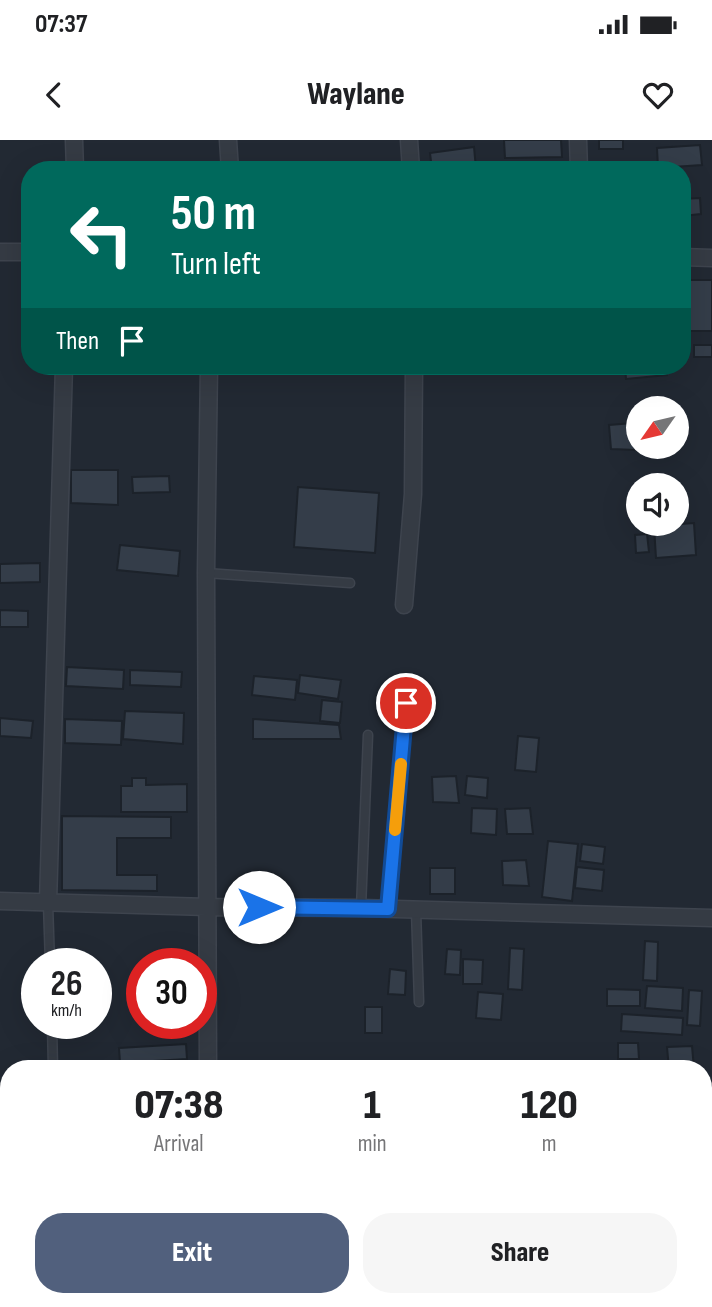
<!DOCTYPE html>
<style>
body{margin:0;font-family:"Sofia Sans Condensed",sans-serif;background:#f6f6f6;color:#202124;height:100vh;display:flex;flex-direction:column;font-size:26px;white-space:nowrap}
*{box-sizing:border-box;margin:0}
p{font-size:23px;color:#757577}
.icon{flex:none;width:38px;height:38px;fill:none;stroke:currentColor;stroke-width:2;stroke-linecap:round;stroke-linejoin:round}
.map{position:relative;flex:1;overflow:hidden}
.side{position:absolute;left:0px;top:920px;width:712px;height:247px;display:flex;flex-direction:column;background:#fff;border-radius:28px 28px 0 0;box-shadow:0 7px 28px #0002}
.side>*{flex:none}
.guide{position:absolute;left:21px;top:21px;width:670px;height:214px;border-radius:28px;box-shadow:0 7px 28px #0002;background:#00695c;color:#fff;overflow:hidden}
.needle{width:46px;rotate:236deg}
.controls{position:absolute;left:626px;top:256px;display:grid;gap:14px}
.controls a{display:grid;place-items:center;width:63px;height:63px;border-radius:50%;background:#fff;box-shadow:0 7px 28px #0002;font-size:35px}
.speed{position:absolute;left:21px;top:808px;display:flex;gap:14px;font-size:35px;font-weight:700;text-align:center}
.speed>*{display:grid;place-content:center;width:91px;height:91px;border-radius:50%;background:#fff;box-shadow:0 7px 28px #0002;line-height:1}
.speed small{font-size:18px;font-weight:400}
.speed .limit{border:10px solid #d22;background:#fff;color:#111}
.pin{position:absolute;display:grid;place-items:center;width:60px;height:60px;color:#fff;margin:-30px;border:4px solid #fff;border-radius:50%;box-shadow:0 2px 7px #0007}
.me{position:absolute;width:77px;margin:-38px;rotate:90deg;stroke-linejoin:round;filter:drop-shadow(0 0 5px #0008)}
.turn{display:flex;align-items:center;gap:24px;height:147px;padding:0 35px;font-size:32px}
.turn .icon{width:91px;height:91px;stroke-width:2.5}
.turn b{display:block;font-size:49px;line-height:60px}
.then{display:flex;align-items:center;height:66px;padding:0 35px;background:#0003;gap:14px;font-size:26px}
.eta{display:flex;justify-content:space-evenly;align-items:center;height:119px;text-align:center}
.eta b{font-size:42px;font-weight:800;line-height:49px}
.cta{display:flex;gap:14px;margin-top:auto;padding:14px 35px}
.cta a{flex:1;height:80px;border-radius:28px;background:#51607d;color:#fff;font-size:28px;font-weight:800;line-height:80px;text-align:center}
.cta a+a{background:#f6f6f6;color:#202124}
.status{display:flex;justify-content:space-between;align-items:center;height:49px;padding:0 35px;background:#fff;direction:ltr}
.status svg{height:19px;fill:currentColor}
header{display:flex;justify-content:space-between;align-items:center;height:91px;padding:0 35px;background:#fff;font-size:32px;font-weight:800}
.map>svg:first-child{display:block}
</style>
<div class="status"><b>07:37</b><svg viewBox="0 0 49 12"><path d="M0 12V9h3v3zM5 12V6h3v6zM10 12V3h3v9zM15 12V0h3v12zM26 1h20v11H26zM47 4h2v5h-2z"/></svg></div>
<header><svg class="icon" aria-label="back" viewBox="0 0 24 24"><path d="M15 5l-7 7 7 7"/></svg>Waylane<svg class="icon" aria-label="heart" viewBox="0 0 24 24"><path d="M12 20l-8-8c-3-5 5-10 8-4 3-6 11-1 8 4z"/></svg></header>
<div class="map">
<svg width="712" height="1167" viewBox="0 0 712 1167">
<rect width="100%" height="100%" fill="#222933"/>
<!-- building -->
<path fill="#343d49" stroke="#1c222a" stroke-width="2" d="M504 0H561L562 17 505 18Z
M599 0H623V9H599Z
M700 5 702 25 658 28 657 8Z
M474 7 476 29 432 30 430 13Z
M621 24V30H591V25Z
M700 58 701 74 682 76V59Z
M682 140H712V191H682Z
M694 205H712V217H694Z
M625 226H666L667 235 626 239Z
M633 283 636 310 611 309 609 285Z
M71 330H118V365L71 363Z
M169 336 170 352 133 353 132 337Z
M298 347 379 353 375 413 294 407Z
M694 383 696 415 656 418 654 386Z
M647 394 649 412 636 413 635 395Z
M120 405 180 411 178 436 117 430Z
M40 423V442L0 443V424Z
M0 470 28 471V487H0Z
M67 527 124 530 123 549 66 546Z
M130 530 182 532 181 547 130 545Z
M300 535 341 540 338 559 298 553Z
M254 536 297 540 295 560 252 555Z
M322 560 342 562 340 583 320 581Z
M125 571 184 573 183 604 123 599Z
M0 578 33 581 31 598 0 596Z
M65 579 122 581 121 605 65 603Z
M253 579 339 585 341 599H253Z
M518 596 539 598 536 632 515 630Z
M456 636 459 663 433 662 432 637Z
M467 636 488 638 487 658 465 655Z
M132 638H146V645L187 644V672H121V646H132Z
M472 668 497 669 496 695 471 693Z
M530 668 533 694H507L505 669Z
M62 676 171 677V698H117V735H157V751L62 750Z
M548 701 578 704 572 761 542 757Z
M582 704 605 707 603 724 580 721Z
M526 720 529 746 503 745 502 721Z
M577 727 604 730 602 751 575 748Z
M430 728H455V754H430Z
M645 801 658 802 657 841 643 840Z
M510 808 524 809 522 850 508 849Z
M447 809 461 810 460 835 445 834Z
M463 819 483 820 482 844H463Z
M390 829 406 831 405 855 388 854Z
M647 846 683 848 682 871 645 868Z
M607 849 640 850V866H607Z
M689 850 702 851 700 886 687 885Z
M478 852 503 854 501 880 476 878Z
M365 867H382V893H365Z
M622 874 683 878 682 895 621 891Z
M618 903H638L639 919H618Z
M186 904 187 919 120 923 119 908Z
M692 906 694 929H669L667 907Z
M2 1030 9 1031V1095H1Z
M588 1158 642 1161V1167H587Z"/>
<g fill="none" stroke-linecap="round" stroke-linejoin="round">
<defs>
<path id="service" d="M206 433 350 443
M48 763 50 824
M361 768 368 595
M388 769 406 563
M416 770 419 862
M52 884 53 929"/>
<path id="minor" d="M74 0 75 30
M228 0 230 30
M409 0 411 30
M578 0 579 30
M0 112H30
M682 117 712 118
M404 465 413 354 414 226
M0 761 208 767 361 768 712 778
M48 763 64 226
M208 929 206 433 209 226
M201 1167 202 1158"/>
</defs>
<!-- service casing -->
<use href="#service" stroke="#3e444e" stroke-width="11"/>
<!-- minor casing -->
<use href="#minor" stroke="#3e444e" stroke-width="19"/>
<!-- service -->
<use href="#service" stroke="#353b44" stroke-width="8"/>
<!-- minor -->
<use href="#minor" stroke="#353b44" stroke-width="16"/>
</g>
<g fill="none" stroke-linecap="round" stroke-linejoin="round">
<defs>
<path id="route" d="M259 767 388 769 406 563"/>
</defs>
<!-- route casing -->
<use href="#route" stroke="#114b97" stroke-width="18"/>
<!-- route -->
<use href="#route" stroke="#1a73e8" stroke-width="12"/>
<!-- slow -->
<path stroke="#f59e0b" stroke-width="12" d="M395 690 401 624"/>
</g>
</svg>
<div class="controls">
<a><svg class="needle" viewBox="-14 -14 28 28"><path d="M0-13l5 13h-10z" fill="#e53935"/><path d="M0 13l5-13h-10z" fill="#757577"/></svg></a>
<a><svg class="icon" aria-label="sound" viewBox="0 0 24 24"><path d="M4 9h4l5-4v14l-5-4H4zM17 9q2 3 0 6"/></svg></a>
</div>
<div class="speed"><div>26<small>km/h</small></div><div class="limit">30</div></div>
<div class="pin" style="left:406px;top:563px;background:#d93025"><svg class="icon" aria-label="arrive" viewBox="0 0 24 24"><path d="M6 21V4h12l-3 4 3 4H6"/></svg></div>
<svg class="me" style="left:259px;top:767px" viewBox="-20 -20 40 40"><circle r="19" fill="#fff"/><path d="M0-13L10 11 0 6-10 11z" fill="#1a73e8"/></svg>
<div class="guide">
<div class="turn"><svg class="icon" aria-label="left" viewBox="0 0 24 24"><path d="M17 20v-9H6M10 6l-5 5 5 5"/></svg><div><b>50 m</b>Turn left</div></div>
<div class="then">Then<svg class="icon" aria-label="arrive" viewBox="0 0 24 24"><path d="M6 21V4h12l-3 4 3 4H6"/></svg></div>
</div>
<section class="side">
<div class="eta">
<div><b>07:38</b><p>Arrival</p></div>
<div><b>1</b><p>min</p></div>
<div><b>120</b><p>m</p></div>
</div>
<div class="cta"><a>Exit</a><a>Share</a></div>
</section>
</div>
